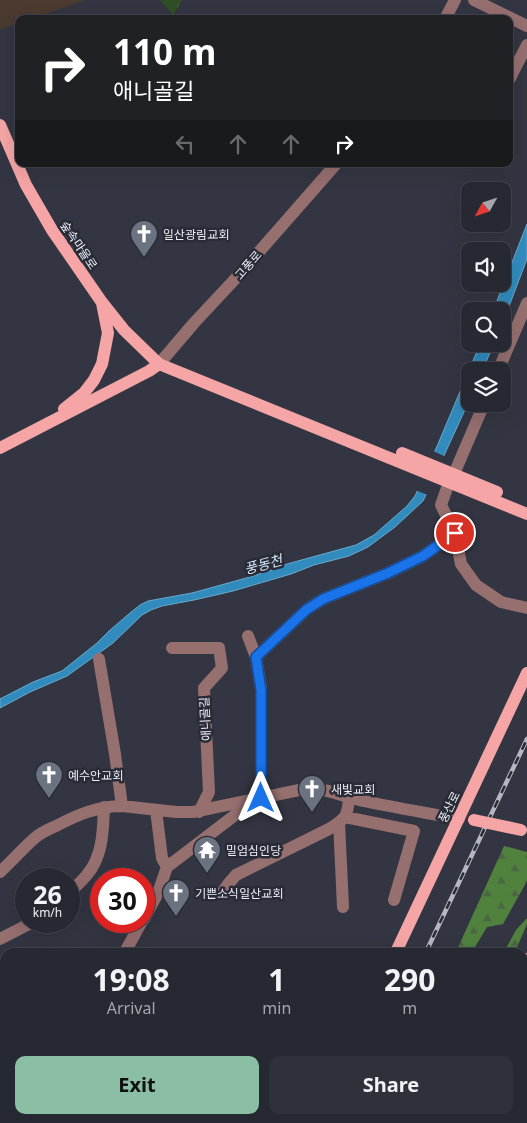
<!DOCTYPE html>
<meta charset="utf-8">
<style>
body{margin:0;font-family:"Noto Sans","Noto Sans KR",sans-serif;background:#2e303a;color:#f1f3f6;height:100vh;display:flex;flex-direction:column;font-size:19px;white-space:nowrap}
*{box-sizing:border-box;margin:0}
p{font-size:16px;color:#a4a6ac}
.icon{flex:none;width:28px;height:28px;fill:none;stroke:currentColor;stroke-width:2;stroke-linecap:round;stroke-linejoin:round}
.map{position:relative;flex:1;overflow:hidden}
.side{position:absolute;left:0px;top:948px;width:528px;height:176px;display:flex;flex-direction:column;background:#262832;border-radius:15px 15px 0 0;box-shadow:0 5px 20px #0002,0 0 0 1px #42444d}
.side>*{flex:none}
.banner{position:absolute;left:15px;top:15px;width:498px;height:152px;border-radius:10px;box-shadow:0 5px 20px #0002,0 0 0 1px #42444d;background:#202124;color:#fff;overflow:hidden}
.needle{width:32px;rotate:230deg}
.fabs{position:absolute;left:461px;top:182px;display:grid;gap:10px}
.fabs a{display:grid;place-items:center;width:50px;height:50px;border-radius:10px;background:#262832;box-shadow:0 5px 20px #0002,0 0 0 1px #42444d;font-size:25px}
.speed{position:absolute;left:15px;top:868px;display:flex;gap:10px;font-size:25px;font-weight:700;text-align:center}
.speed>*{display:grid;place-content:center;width:65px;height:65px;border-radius:50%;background:#262832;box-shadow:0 5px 20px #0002,0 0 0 1px #42444d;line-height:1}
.speed small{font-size:12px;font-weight:400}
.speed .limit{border:8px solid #d22;background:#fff;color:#111}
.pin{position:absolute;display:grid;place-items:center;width:42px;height:42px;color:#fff;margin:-21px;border:2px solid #fff;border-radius:50%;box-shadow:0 1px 5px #0007}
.me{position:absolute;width:55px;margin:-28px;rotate:0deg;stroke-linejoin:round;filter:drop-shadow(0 0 4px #0008)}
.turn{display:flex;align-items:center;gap:18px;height:105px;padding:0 15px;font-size:22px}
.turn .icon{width:65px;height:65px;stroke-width:2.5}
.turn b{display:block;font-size:35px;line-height:42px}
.lanes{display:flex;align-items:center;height:48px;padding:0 15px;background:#0003;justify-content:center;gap:25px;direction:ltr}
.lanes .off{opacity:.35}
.eta{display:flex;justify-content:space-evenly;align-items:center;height:85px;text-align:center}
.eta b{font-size:30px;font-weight:700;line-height:35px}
.button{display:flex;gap:10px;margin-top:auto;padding:10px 15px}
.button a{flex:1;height:58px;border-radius:10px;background:#8abfa5;color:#111;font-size:20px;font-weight:700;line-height:58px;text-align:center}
.button a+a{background:#2e303a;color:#f1f3f6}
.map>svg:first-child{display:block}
</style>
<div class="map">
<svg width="527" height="1123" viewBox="0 0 527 1123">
<defs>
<pattern id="forest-firs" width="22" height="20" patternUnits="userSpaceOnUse" patternTransform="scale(1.25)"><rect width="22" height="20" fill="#50823e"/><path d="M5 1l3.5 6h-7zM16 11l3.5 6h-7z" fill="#4c6743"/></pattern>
<pattern id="park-crowns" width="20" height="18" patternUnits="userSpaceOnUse" patternTransform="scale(1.25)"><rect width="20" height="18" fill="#314f27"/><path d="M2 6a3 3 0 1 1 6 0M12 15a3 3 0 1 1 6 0" fill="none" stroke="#4f6947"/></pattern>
</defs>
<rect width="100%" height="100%" fill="#333642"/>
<!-- education -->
<path fill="#4b3a2f" d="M0 0H86L31 19H19V23L0 29Z"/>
<!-- forest -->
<path fill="url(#forest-firs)" d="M504 846 527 852V881L503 924 487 927 472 952H456Z
M527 918V924L515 952H504L516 930Z"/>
<!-- park -->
<path fill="url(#park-crowns)" d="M160 0H182L173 15Z"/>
<!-- water -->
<path fill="#318cbd" stroke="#69a9ce" d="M527 224V259L503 322 502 311H493Z
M480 344H494L482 371H470V399L423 501 395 527 368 547 349 556 314 565 291 574 233 591 194 600 162 606 151 610 142 615 113 643 67 676 30 692 0 708V699L33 682 62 671 97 643 109 631 130 613 140 605 148 601 192 593 250 577 278 568 287 564 356 545 374 535 407 506 415 496 438 444Z"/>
<!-- pier -->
<path fill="#333642" d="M433 451 446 457 428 495 415 490Z"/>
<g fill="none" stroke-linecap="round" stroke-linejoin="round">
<!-- minor -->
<path stroke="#966f6f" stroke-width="12" d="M474 0 527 26
M445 19 455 0
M509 80 527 45
M159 364 194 323 236 278 336 164
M498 371 527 303
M454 474 484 404
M447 488 441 505 455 533 461 564 476 585 501 602 527 608
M248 636 256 657
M172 648H219L222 668 204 688 209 792 199 812
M99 659 115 754 122 806
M261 798V689L256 657 306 610 323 599 388 573 423 556 455 533
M156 810 162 858 167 867
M345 817 414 831 394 900
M339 822 343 907
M0 872C12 861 23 848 36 837 42 832 49 829 56 826 77 815 98 806 122 806L176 812H193L304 789C326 787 343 797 364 801 396 808 428 813 459 819
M69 893C74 888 81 882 86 876 103 857 103 831 104 807
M222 893 229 883 236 875 329 829C346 818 348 817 349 796
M144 919 158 893 167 867 239 812 246 802
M0 939 35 921
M125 952 142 921"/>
<!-- major -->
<path stroke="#f5a5a5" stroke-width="12" d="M0 125 26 185 52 230 101 301 124 330 159 364 527 514
M64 409 84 393 94 380 102 364 108 333 102 303
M0 448 149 371 159 364
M402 453 497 492
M396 952 527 673
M522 970 527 959
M522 991 527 982
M316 1123 318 1119
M459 1123 461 1119"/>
<defs>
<path id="rail" d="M426 952 527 739
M354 1123 356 1119"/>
</defs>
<!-- rail casing -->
<use href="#rail" stroke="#b6b8c1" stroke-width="4.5"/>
<!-- rail -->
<use href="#rail" stroke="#292c37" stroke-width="2.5" stroke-dasharray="8" stroke-linecap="butt"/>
<!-- major-bridge -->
<path stroke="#f5a5a5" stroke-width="12" d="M474 820 521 830"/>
</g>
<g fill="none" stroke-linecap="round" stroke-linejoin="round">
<defs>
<path id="route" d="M261 798V690L256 657 306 610 323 599 388 573 423 556 455 533"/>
</defs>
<!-- route casing -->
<use href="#route" stroke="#114b97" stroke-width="12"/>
<!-- route -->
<use href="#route" stroke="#1a73e8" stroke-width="9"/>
</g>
<!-- icons -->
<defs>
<symbol id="church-pin" viewBox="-11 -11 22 30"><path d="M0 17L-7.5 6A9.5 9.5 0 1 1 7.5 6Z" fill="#6b7280" stroke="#292c37"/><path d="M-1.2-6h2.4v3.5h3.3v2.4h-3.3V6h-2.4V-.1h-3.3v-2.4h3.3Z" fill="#fff"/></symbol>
<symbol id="temple-pin" viewBox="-11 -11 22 30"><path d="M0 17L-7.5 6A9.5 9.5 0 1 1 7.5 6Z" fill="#6b7280" stroke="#292c37"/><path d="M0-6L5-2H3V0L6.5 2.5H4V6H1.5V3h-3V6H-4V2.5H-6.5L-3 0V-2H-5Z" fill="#fff"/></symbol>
</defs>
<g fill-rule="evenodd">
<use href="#church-pin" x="128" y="218" width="32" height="43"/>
<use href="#church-pin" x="33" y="759" width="32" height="43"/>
<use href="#church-pin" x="296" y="773" width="32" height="43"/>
<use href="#temple-pin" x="191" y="834" width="32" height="43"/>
<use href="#church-pin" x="160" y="877" width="32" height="43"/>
</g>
<g text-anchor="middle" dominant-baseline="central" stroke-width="5" stroke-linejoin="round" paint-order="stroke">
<!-- poi labels -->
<g font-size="12" fill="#eceef6" stroke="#292c37" text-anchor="start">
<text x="163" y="234">일산광림교회</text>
<text x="68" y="775">예수안교회</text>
<text x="331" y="789">새빛교회</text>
<text x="226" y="850">밀엄심인당</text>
<text x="195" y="893">기쁜소식일산교회</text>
</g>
<!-- street labels -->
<g font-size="12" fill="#eceef6" stroke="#292c37">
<text transform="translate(79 245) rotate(56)">숲속마을로</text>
<text transform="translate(248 265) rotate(-49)">고풍로</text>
<text transform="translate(205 719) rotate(-93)">애니골길</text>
<text transform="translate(449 807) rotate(-64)">풍산로</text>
</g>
<!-- water labels -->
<g font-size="14" font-style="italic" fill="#d3e8f5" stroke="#292c37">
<text transform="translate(263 564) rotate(-15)">풍동천</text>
</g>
</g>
</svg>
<div class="fabs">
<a><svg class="needle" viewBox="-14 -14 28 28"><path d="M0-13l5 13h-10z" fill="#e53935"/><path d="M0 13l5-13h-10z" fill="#a4a6ac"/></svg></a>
<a><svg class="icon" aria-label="sound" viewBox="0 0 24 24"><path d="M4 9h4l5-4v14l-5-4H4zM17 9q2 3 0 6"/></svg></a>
<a><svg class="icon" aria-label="search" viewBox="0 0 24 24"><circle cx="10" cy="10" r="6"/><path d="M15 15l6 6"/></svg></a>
<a><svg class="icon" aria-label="layers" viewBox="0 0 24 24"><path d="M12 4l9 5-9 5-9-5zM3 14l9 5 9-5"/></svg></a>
</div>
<div class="speed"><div>26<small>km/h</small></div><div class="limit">30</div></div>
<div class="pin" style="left:455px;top:533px;background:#d93025"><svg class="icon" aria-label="arrive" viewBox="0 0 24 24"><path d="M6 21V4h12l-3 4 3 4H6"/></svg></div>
<svg class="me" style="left:261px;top:798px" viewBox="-20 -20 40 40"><path d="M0-17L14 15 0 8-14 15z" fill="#1a73e8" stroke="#fff" stroke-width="4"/></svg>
<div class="banner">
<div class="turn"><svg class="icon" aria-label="right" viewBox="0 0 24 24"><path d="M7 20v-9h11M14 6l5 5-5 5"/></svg><div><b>110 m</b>애니골길</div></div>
<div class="lanes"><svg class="icon off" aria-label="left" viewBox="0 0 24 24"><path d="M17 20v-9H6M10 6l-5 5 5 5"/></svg><svg class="icon off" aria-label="ahead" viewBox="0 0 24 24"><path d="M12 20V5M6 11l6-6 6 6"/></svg><svg class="icon off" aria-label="ahead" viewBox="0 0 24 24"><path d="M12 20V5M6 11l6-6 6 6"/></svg><svg class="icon" aria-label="right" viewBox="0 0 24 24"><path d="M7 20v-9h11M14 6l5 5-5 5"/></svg></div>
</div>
<section class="side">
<div class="eta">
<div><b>19:08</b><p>Arrival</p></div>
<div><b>1</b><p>min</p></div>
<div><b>290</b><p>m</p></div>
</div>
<div class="button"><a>Exit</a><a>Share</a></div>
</section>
</div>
